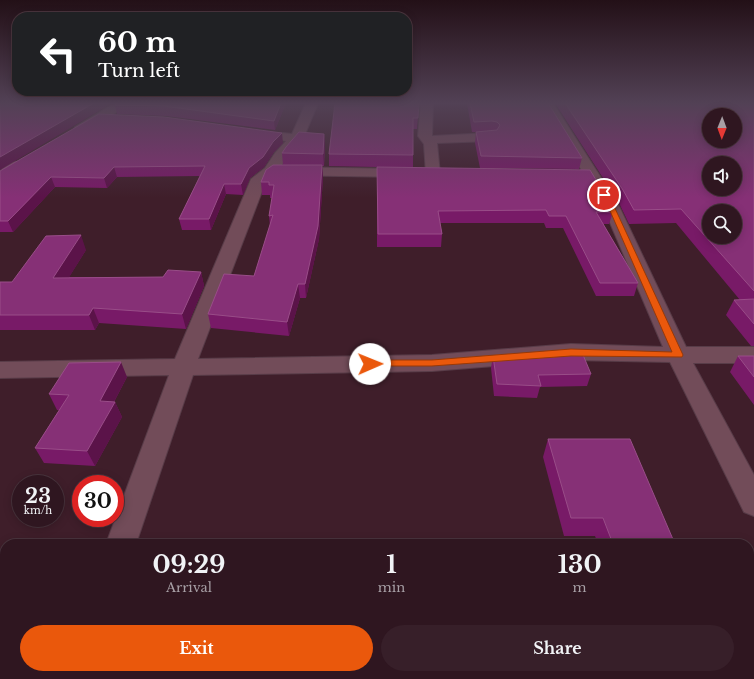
<!DOCTYPE html>
<style>
body{margin:0;font-family:"Libre Baskerville",serif;background:#371f29;color:#f1f3f6;height:100vh;display:flex;flex-direction:column;font-size:15px;white-space:nowrap}
*{box-sizing:border-box;margin:0}
p{font-size:13px;color:#a79fa5}
.icon{flex:none;width:22px;height:22px;fill:none;stroke:currentColor;stroke-width:2;stroke-linecap:round;stroke-linejoin:round}
.map{position:relative;flex:1;overflow:hidden}
.panel{position:absolute;left:0px;top:539px;width:754px;height:140px;display:flex;flex-direction:column;background:#2f1620;border-radius:16px 16px 0 0;box-shadow:0 2px 10px #0003,0 0 0 1px #4a353e}
.panel>*{flex:none}
.top-card{position:absolute;left:12px;top:12px;width:400px;height:84px;border-radius:16px;box-shadow:0 2px 10px #0003,0 0 0 1px #4a353e;background:#202124;color:#fff;overflow:hidden}
.needle{width:26px;rotate:181deg}
.controls{position:absolute;left:702px;top:108px;display:grid;gap:8px}
.controls a{display:grid;place-items:center;width:40px;height:40px;border-radius:50%;background:#2f1620;box-shadow:0 2px 10px #0003,0 0 0 1px #4a353e;font-size:20px}
.speed{position:absolute;left:12px;top:475px;display:flex;gap:8px;font-size:20px;font-weight:700;text-align:center}
.speed>*{display:grid;place-content:center;width:52px;height:52px;border-radius:50%;background:#2f1620;box-shadow:0 2px 10px #0003,0 0 0 1px #4a353e;line-height:1}
.speed small{font-size:10px;font-weight:400}
.speed .limit{border:6px solid #d22;background:#fff;color:#111}
.pin{position:absolute;display:grid;place-items:center;width:34px;height:34px;color:#fff;margin:-17px;border:2px solid #fff;border-radius:50%;box-shadow:0 1px 4px #0007}
.me{position:absolute;width:44px;margin:-22px;rotate:89deg;stroke-linejoin:round;filter:drop-shadow(0 0 3px #0008)}
.turn{display:flex;align-items:center;gap:14px;height:84px;padding:0 20px;font-size:18px}
.turn .icon{width:52px;height:52px;stroke-width:2.5}
.turn b{display:block;font-size:28px;line-height:34px}
.eta{display:flex;justify-content:space-evenly;align-items:center;height:68px;text-align:center}
.eta b{font-size:24px;font-weight:700;line-height:28px}
.action{display:flex;gap:8px;margin-top:auto;padding:8px 20px}
.action a{flex:1;height:46px;border-radius:24px;background:#ea580c;color:#fff;font-size:16px;font-weight:700;line-height:46px;text-align:center}
.action a+a{background:#371f29;color:#f1f3f6}
.map>svg:first-child{display:block}
</style>
<div class="map">
<svg width="754" height="679" viewBox="0 0 754 679">
<rect width="100%" height="100%" fill="#3f1e2a"/>
<g fill="none" stroke-linecap="round" stroke-linejoin="round">
<defs>
<path id="minor" d="M115 103H130L85 133H75L74 130 75 127Z
M306 103H318L303 139 286 158 281 167 406 169 411 170 413 173 411 176 406 177 274 175 266 181 198 359 432 355 571 344 663 347 602 204 541 103H553L618 204 686 347H754V363H693L754 475V516L744 512 670 362 571 360 432 371 193 375 136 544H106L169 375 0 378V362L175 359 251 179 265 168 275 153 286 141 278 140 276 137 278 134 283 133 292 134Z
M421 103H433L432 136 490 133 495 134 497 137 495 140 490 141 437 143 440 174 438 177 433 178 428 177 426 174 424 144 418 136Z
M0 161 24 162 26 165 24 168 0 169Z
M56 674H92L90 679H54Z"/>
</defs>
<!-- minor casing -->
<use href="#minor" stroke="#583c48" stroke-width="2"/>
<!-- minor -->
<use href="#minor" fill="#724c59" fill-rule="evenodd"/>
</g>
<!-- wall -->
<path fill="#781a67" d="M286 103 275 130 166 116 117 114 115 105Z
M419 103 417 129H413V167L613 212 609 224H603L638 283 634 296H596L563 228H546L544 223H440L442 234 441 247H377V167L329 166V154Z
M467 103H548L582 158 579 169 480 168 475 143 476 132H472Z
M555 103H754V346H751L726 315 734 300H740L676 223 629 224 619 203Z
M324 134 325 146 324 166H322L323 177 319 239 306 298H300L289 336 211 328 208 314 254 276 270 226 269 216 272 198H270V195H262L261 182 283 165 282 153Z
M283 143 274 152 264 167 250 178 243 195 226 194 211 230H182L179 219 200 176 117 177 107 188 55 187 13 232H0V171Z
M86 250 69 277H163L201 272 204 286 186 329 99 323 95 330H0V282H12Z
M493 356 591 374 587 386 540 387 537 398 494 396 491 368Z
M738 356H754V405L730 372Z
M127 377 114 402H115L122 417 95 466 44 463 35 448 59 410H57L49 394Z
M548 439 675 544H598L595 536H564L543 457Z
M749 583 754 593V639H749Z
M643 674H749L754 679H645Z"/>
<!-- shaded-wall -->
<path fill="#5b1349" d="M94 103H112L0 170V157Z
M281 103H286L275 130 274 121Z
M282 133 283 143 274 152 264 167 250 178 243 195 241 184 249 168Z
M324 134 325 146 324 166 323 154Z
M322 165 323 177 319 239 306 298 305 284Z
M114 167 117 177 107 188 104 178Z
M51 177 55 187 13 232 8 221Z
M224 184 226 194 211 230 209 219Z
M81 235 86 250 60 292 53 278Z
M201 272 204 286 186 329 182 314Z
M298 284 300 298 289 336 287 322Z
M93 308 99 323 95 330 89 315Z
M121 362 127 377 107 415 115 402 122 417 95 466 87 451 100 401Z
M5 579V623L0 635V591Z"/>
<!-- building -->
<path fill="#863076" stroke="#994d88" fill-rule="evenodd" d="M0 103H94L0 157Z
M117 103H281L274 121 164 106 115 105Z
M335 103H419L418 118H413V155L329 154Z
M470 103H548L582 158 481 156 476 132 497 130 500 125 497 122 492 121 474 122Z
M565 103H754V291L681 209 634 210 623 190ZM709 115H735V141H709ZM709 163H735V189H709ZM709 211H735V237H709Z
M99 114 164 117 282 133 273 142 263 157 249 168 241 184H224L209 219H179L205 166 114 167 104 178 51 177 8 221H0V171Z
M299 132 324 134 323 154 282 153 286 147Z
M273 165H322L318 226 305 284H298L287 322 208 314 224 274 254 276 273 215 269 216 274 185H269V182H261L266 170Z
M377 167 590 170 604 193 613 212H596L638 283H600L566 216H549L546 210 438 211 442 234H378Z
M81 235 53 278 163 277 168 270 201 272 182 314 93 308 89 315H0V282H12L46 236Z
M754 299V324L734 300Z
M581 350 591 374 538 375 541 386 497 384 493 356Z
M738 356H754V377Z
M121 362 100 401 115 402 87 451 35 448 69 395 49 394 69 363Z
M548 439H630L675 544H613L603 518H571Z
M0 575H5V579L0 591Z
M749 583 754 593V623L749 624Z
M749 648 754 659V679H663L661 674H749Z"/>
<!-- sky -->
<linearGradient id="sky" x2="0" y2="1"><stop stop-color="#231017"/><stop offset="0.52" stop-color="#524155"/><stop offset="1" stop-color="#524155" stop-opacity="0"/></linearGradient>
<rect width="754" height="198" fill="url(#sky)"/>
<!-- route -->
<path fill="#ea580c" stroke="#983908" d="M602 193H607L613 204 683 355 682 357 571 356 432 366H367L365 364 370 360H432L571 349 672 352 607 204 601 195Z"/>
</svg>
<div class="controls">
<a><svg class="needle" viewBox="-14 -14 28 28"><path d="M0-13l5 13h-10z" fill="#e53935"/><path d="M0 13l5-13h-10z" fill="#a79fa5"/></svg></a>
<a><svg class="icon" aria-label="sound" viewBox="0 0 24 24"><path d="M4 9h4l5-4v14l-5-4H4zM17 9q2 3 0 6"/></svg></a>
<a><svg class="icon" aria-label="search" viewBox="0 0 24 24"><circle cx="10" cy="10" r="6"/><path d="M15 15l6 6"/></svg></a>
</div>
<div class="speed"><div>23<small>km/h</small></div><div class="limit">30</div></div>
<div class="pin" style="left:604px;top:195px;background:#d93025"><svg class="icon" aria-label="arrive" viewBox="0 0 24 24"><path d="M6 21V4h12l-3 4 3 4H6"/></svg></div>
<svg class="me" style="left:370px;top:364px" viewBox="-20 -20 40 40"><circle r="19" fill="#fff"/><path d="M0-13L10 11 0 6-10 11z" fill="#ea580c"/></svg>
<div class="top-card">
<div class="turn"><svg class="icon" aria-label="left" viewBox="0 0 24 24"><path d="M17 20v-9H6M10 6l-5 5 5 5"/></svg><div><b>60 m</b>Turn left</div></div>
</div>
<section class="panel">
<div class="eta">
<div><b>09:29</b><p>Arrival</p></div>
<div><b>1</b><p>min</p></div>
<div><b>130</b><p>m</p></div>
</div>
<div class="action"><a>Exit</a><a>Share</a></div>
</section>
</div>
